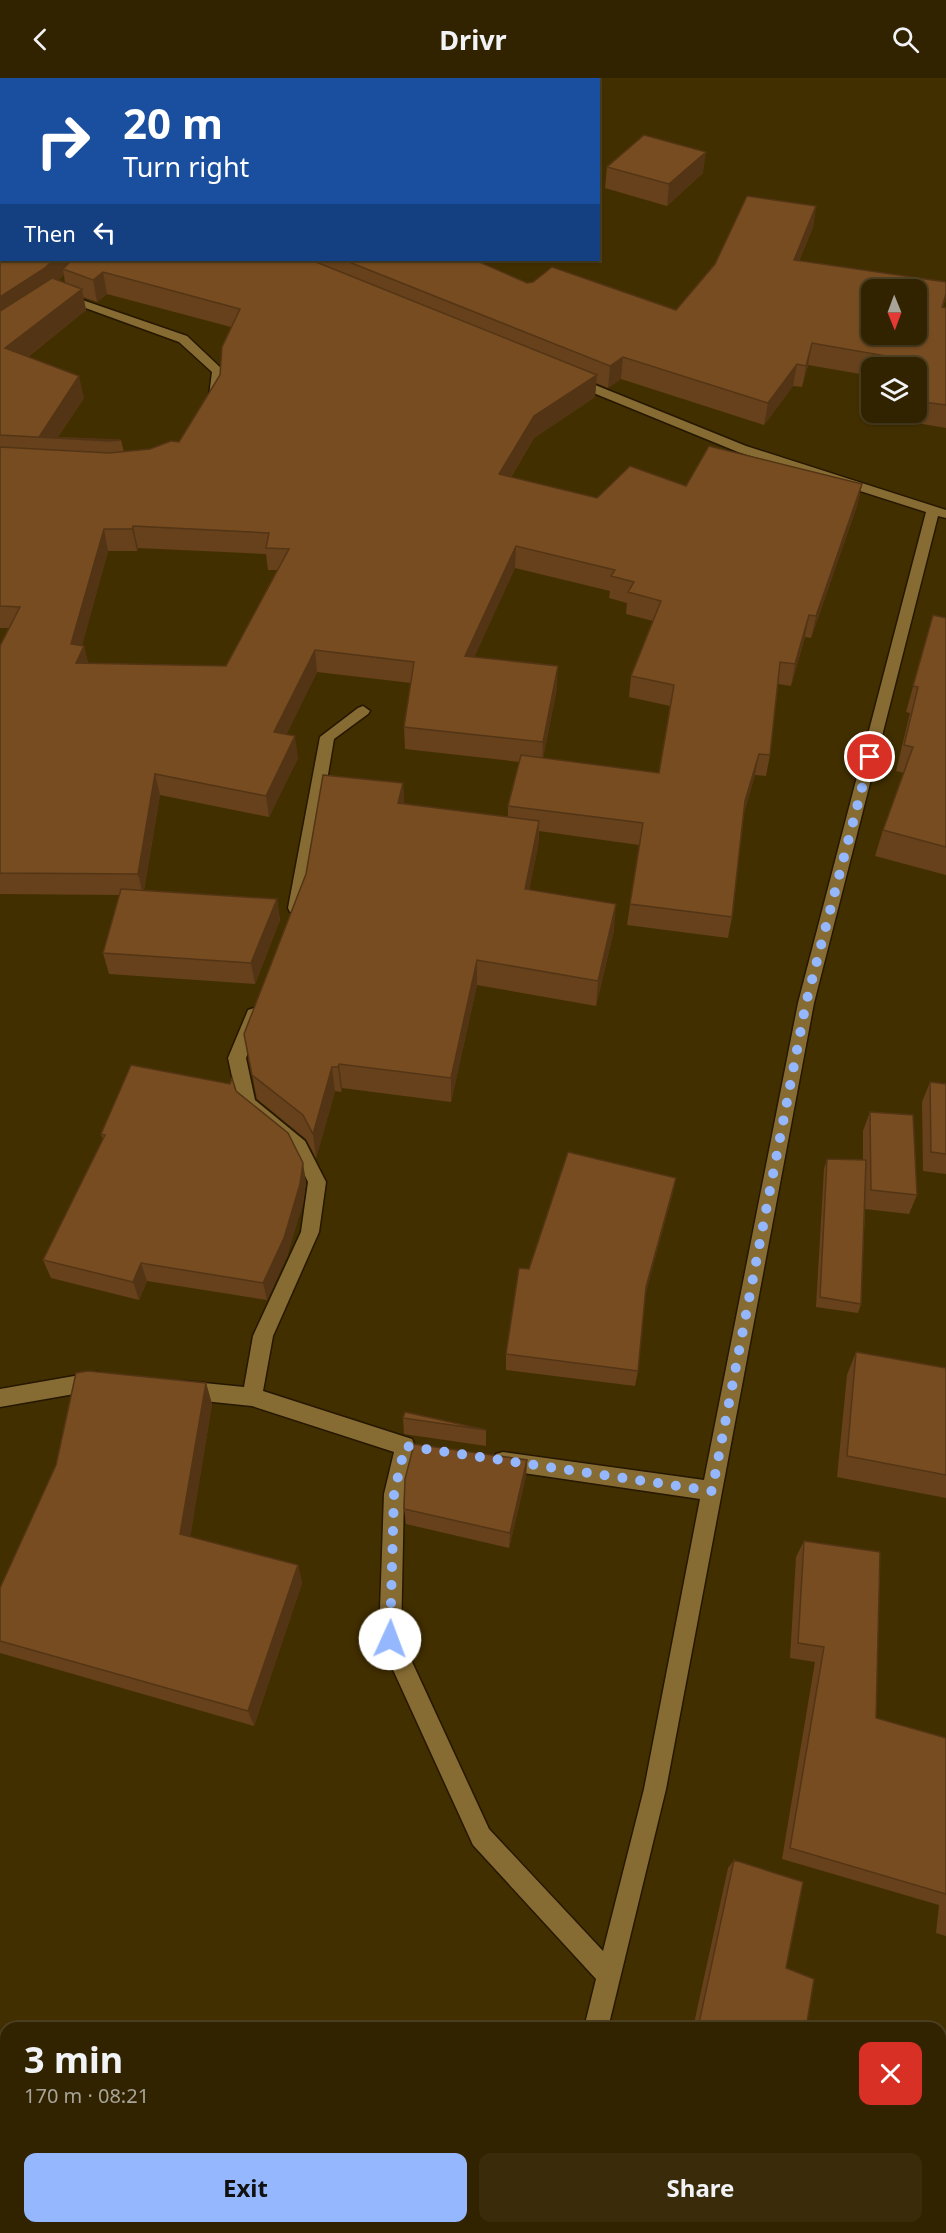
<!DOCTYPE html>
<meta charset="utf-8">
<style>
body{margin:0;font-family:"Noto Sans",sans-serif;background:#3a2b0a;color:#f1f3f6;height:100vh;display:flex;flex-direction:column;font-size:22px;white-space:nowrap}
*{box-sizing:border-box;margin:0}
p{font-size:20px;color:#a8a499}
.icon{flex:none;width:33px;height:33px;fill:none;stroke:currentColor;stroke-width:2;stroke-linecap:round;stroke-linejoin:round}
.map{position:relative;flex:1;overflow:hidden}
.drawer{position:absolute;left:0px;top:1944px;width:946px;height:212px;display:flex;flex-direction:column;background:#322300;border-radius:18px 18px 0 0;box-shadow:0 2px 4px #0004,0 0 0 2px #4d4022}
.drawer>*{flex:none}
.guide{position:absolute;left:0px;top:0px;width:600px;height:183px;box-shadow:0 2px 4px #0004,0 0 0 2px #4d4022;background:#1a4fa0;color:#fff;overflow:hidden}
.needle{width:39px;rotate:179deg}
.tools{position:absolute;left:861px;top:201px;display:grid;gap:12px}
.tools a{display:grid;place-items:center;width:66px;height:66px;border-radius:12px;background:#322300;box-shadow:0 2px 4px #0004,0 0 0 2px #4d4022;font-size:30px}
.pin{position:absolute;display:grid;place-items:center;width:51px;height:51px;color:#fff;margin:-26px;border:3px solid #fff;border-radius:50%;box-shadow:0 2px 6px #0007}
.me{position:absolute;width:66px;margin:-33px;rotate:2deg;stroke-linejoin:round;filter:drop-shadow(0 0 4px #0008)}
.turn{display:flex;align-items:center;gap:21px;height:126px;padding:0 24px;font-size:27px}
.turn .icon{width:78px;height:78px;stroke-width:2.5}
.turn b{display:block;font-size:42px;line-height:51px}
.then{display:flex;align-items:center;height:57px;padding:0 24px;background:#0003;gap:12px;font-size:22px}
.round{display:grid;place-items:center;flex:none;width:63px;height:63px;border-radius:12px;background:#3a2b0a}
.overview{display:flex;align-items:center;justify-content:space-between;height:102px;padding:0 24px}
h1{font-size:36px;font-weight:700;line-height:45px}
.cta{display:flex;gap:12px;margin-top:auto;padding:12px 24px}
.cta a{flex:1;height:69px;border-radius:12px;background:#94b7fd;color:#111;font-size:24px;font-weight:700;line-height:69px;text-align:center}
.cta a+a{background:#3a2b0a;color:#f1f3f6}
header{display:flex;justify-content:space-between;align-items:center;height:78px;padding:0 24px;background:#322300;font-size:27px;font-weight:700}
.map>svg:first-child{display:block}
</style>
<header><svg class="icon" aria-label="back" viewBox="0 0 24 24"><path d="M15 5l-7 7 7 7"/></svg>Drivr<svg class="icon" aria-label="search" viewBox="0 0 24 24"><circle cx="10" cy="10" r="6"/><path d="M15 15l6 6"/></svg></header>
<div class="map">
<svg width="946" height="2155" viewBox="0 0 946 2155">
<rect width="100%" height="100%" fill="#422f00"/>
<g fill="none" stroke-linecap="round" stroke-linejoin="round">
<defs>
<path id="minor" d="M208 0H218L207 2Z
M0 94H2V100H0Z
M62 215 187 258 224 293 221 318 215 328 211 329 205 325 209 318 212 294 179 264 58 220V216Z
M573 298 746 368 946 432V440L938 438 814 925 666 1711 608 1950H584L596 1901 473 1767 379 1561 384 1416 394 1374 252 1328 184 1321 177 1318 174 1312 177 1306 184 1303 244 1309 253 1258 301 1154 308 1104 293 1073 241 1031 238 1026 228 980 246 937 248 932 254 930 260 932 262 937 246 980 255 1022 305 1063 326 1104 319 1154 273 1258 263 1313 412 1361 415 1368 404 1416 401 1560 489 1751 603 1873 644 1711 700 1421 503 1392 496 1390 493 1383 496 1376 503 1374 704 1402 798 925 926 434 738 374 569 305V299Z
M363 628 370 633 368 636 334 661 307 821 302 834H290L288 830 320 659 358 630Z
M97 1294 104 1297 107 1303 104 1309 97 1312 0 1329V1311Z
M534 2150H560L559 2155H533Z"/>
</defs>
<!-- minor casing -->
<use href="#minor" stroke="#251700" stroke-width="3"/>
<!-- minor -->
<use href="#minor" fill="#866b32" fill-rule="evenodd"/>
</g>
<!-- wall -->
<path fill="#66411c" fill-rule="evenodd" d="M524 0H587V2H538Z
M607 89 703 95 667 128 605 110Z
M0 124 2 182H475L527 205 676 232 816 128 813 149 799 183 946 204V218L943 229 946 230V350L882 339 883 334H916V290H872V298L808 287 802 309 793 308 764 347 621 301 608 310 596 305 595 319 534 360 511 399 597 420 686 408 862 406 857 428 811 560 805 559 791 608 778 606 770 677 766 698 755 697 744 735 732 839 728 860 627 847 639 767 539 753 538 769 529 812 614 852 596 928 477 907 451 1024 342 1010 341 1014 335 1013 316 1080 306 1061 257 1021 244 956 403 705 404 726 508 739V728L520 684 405 671 404 649 411 605 317 594 286 657 298 680 269 739 160 717 144 812 277 821 280 842 255 906 109 896 103 875 120 817 0 816V568L9 550H0ZM64 197 65 205 58 202ZM107 216 231 249 220 297 179 364 150 371 124 374 121 362 58 359 84 320 28 279 86 232 83 219 97 224ZM138 470 266 476 268 492H277L226 588 88 585 84 568 82 567 108 473H137ZM515 490 610 513 609 520 627 525 626 536 653 543 631 598 629 619 670 628 659 695 543 680 557 610 474 579Z
M933 537 946 540V797L875 778 883 752 904 695 896 693 910 635 906 634Z
M930 1004 946 1006V1096L923 1093 922 1024Z
M236 1013 306 1104 303 1125 287 1178 267 1222 147 1203 139 1222 51 1200 43 1182 103 1062 101 1056Z
M870 1034 917 1117 909 1136 865 1131 861 1226 858 1235 816 1229 824 1091 827 1081 863 1082V1053Z
M676 1100 672 1118 645 1217 638 1293 635 1308 506 1292V1276L529 1191Z
M856 1274 946 1290V1420L837 1399 847 1297Z
M206 1305 212 1326 190 1459 298 1487 302 1505 254 1648 0 1575V1510Z
M403 1340 486 1352V1368L404 1356Z
M527 1382 526 1398 509 1470 406 1446 404 1431Z
M804 1463 876 1640 946 1660V1858L936 1855 939 1827 782 1781 815 1584 790 1580 796 1479Z
M734 1782 786 1890 806 1950H693L728 1790Z
M945 2034H946V2155H933L934 2150H940V2079Z
M638 2150H722L721 2155H637Z"/>
<!-- shaded-wall -->
<path fill="#533516" d="M153 0H171L170 2H152Z
M706 74 703 95 667 128 669 106Z
M816 128 813 149 790 204 794 182Z
M53 182H79L63 191 64 197 50 211 0 244V219Z
M103 194 107 216 97 224 93 202Z
M82 211 86 232 11 292 5 270Z
M812 265 808 287 802 309 806 288Z
M623 279 621 301 608 310 610 288Z
M797 286 793 308 764 347 768 325Z
M597 297 595 319 534 360 499 418V396L534 338Z
M79 298 84 320 57 360 39 359Z
M862 406 857 428 811 560 816 538Z
M133 448 138 470 137 473 132 451Z
M104 451 108 473 79 579 84 568 89 590 81 607 71 566Z
M516 468 515 490 465 600V578Z
M809 537 805 559 791 608 795 586Z
M315 572 317 594 277 676 274 654Z
M558 588 557 610 542 686 543 664Z
M295 658 298 680 269 739 266 718Z
M759 676 755 697 741 744 745 723Z
M155 696 160 717 143 817 138 796Z
M403 705 405 732 398 725Z
M539 743 538 769 524 837 525 811Z
M277 821 280 842 255 906 251 885Z
M616 826 614 852 596 928 598 903Z
M477 882V907L451 1024V1000Z
M339 986 342 1010 341 1014 338 989Z
M332 989 335 1013 316 1080 313 1056Z
M303 1085 306 1104 303 1125 287 1178 267 1222 263 1205Z
M676 1100 672 1118 643 1226 646 1209Z
M141 1185 147 1203 139 1222 133 1204Z
M206 1305 212 1326 188 1474 180 1456Z
M527 1382 526 1398 509 1470 510 1455Z
M298 1487 302 1505 254 1648 248 1633Z"/>
<!-- building -->
<path fill="#774c20" stroke="#533516" stroke-width="1.5" fill-rule="evenodd" d="M84 0H153L152 2H83Z
M250 0H360L365 2H249Z
M644 57 706 74 669 106 607 89Z
M747 118 816 128 794 182 946 204V216L942 229 946 230V327L916 323V290H895L898 280 812 265 806 288 797 286 768 325 623 279 610 288 344 182H475L527 205 533 204 552 189 676 232 715 186ZM872 212H916V256H872Z
M2 123V182H53L45 190 0 219V124Z
M72 182H311L597 297 534 338 499 396 597 420 630 388 686 408 709 368 862 406 816 538 809 537 795 586 780 584 770 677 759 676 745 723 732 839 630 826 643 745 508 728 521 677 659 695 674 607 631 598 661 523 628 514 634 504 611 498 615 492 516 468 465 578 558 588 543 664 404 649 414 584 315 572 274 654 295 658 266 718 155 696 138 796 0 795V568L20 529 0 528V369L109 375 150 371 171 363 179 364 220 297 222 269 240 231 103 194 93 202 63 191ZM133 448 269 455 266 470 289 471 226 588 76 585 84 568 71 566 104 451H132Z
M52 200 82 211 5 270 79 298 39 359 121 362 109 363 0 357V233Z
M933 537 946 540V769L883 752 913 669 904 667 918 609 913 608Z
M323 697 403 705 398 725 539 743 525 811 616 826 598 903 477 882 451 1000 339 986 338 989H332L313 1056 303 1037 252 997 244 956 306 796Z
M121 811 277 821 251 885 103 875Z
M131 987 230 1006 232 1000 236 1013 288 1055 303 1085 300 1106 284 1160 263 1205 141 1185 133 1204 43 1182 105 1057 101 1056Z
M930 1004 946 1006V1076L931 1074Z
M870 1034 913 1037 917 1117 871 1112Z
M568 1074 676 1100 646 1209 638 1293 506 1276 519 1190 529 1191Z
M827 1081 866 1082 861 1226 820 1219Z
M856 1274 946 1290V1397L847 1378Z
M88 1293 206 1305 180 1456 298 1487 248 1633 0 1563V1510L56 1387 76 1295Z
M405 1334 486 1352 403 1340Z
M414 1366 527 1382 510 1455 404 1431 405 1401Z
M804 1463 880 1474 876 1640 946 1660V1816L790 1770 824 1569 798 1565Z
M734 1782 803 1804 786 1890 814 1901 806 1950H784L767 1944 766 1950H698Z
M642 2150H722L721 2155H641Z"/>
<g fill="none" stroke-linecap="round" stroke-linejoin="round">
<!-- route -->
<path stroke="#94b7fd" stroke-width="10" stroke-dasharray="0 18" d="M390 1561 394 1416 405 1368 712 1413 806 925 870 679"/>
</g>
</svg>
<div class="tools">
<a><svg class="needle" viewBox="-14 -14 28 28"><path d="M0-13l5 13h-10z" fill="#e53935"/><path d="M0 13l5-13h-10z" fill="#a8a499"/></svg></a>
<a><svg class="icon" aria-label="layers" viewBox="0 0 24 24"><path d="M12 4l9 5-9 5-9-5zM3 14l9 5 9-5"/></svg></a>
</div>
<div class="pin" style="left:870px;top:679px;background:#d93025"><svg class="icon" aria-label="arrive" viewBox="0 0 24 24"><path d="M6 21V4h12l-3 4 3 4H6"/></svg></div>
<svg class="me" style="left:390px;top:1561px" viewBox="-20 -20 40 40"><circle r="19" fill="#fff"/><path d="M0-13L10 11 0 6-10 11z" fill="#94b7fd"/></svg>
<div class="guide">
<div class="turn"><svg class="icon" aria-label="right" viewBox="0 0 24 24"><path d="M7 20v-9h11M14 6l5 5-5 5"/></svg><div><b>20 m</b>Turn right</div></div>
<div class="then">Then<svg class="icon" aria-label="left" viewBox="0 0 24 24"><path d="M17 20v-9H6M10 6l-5 5 5 5"/></svg></div>
</div>
<section class="drawer">
<div class="overview"><div><h1>3 min</h1><p>170 m · 08:21</p></div><a class="round" style="background:#d93025;color:#fff"><svg class="icon" aria-label="close" viewBox="0 0 24 24"><path d="M6 6l12 12M18 6L6 18"/></svg></a></div>
<div class="cta"><a>Exit</a><a>Share</a></div>
</section>
</div>
